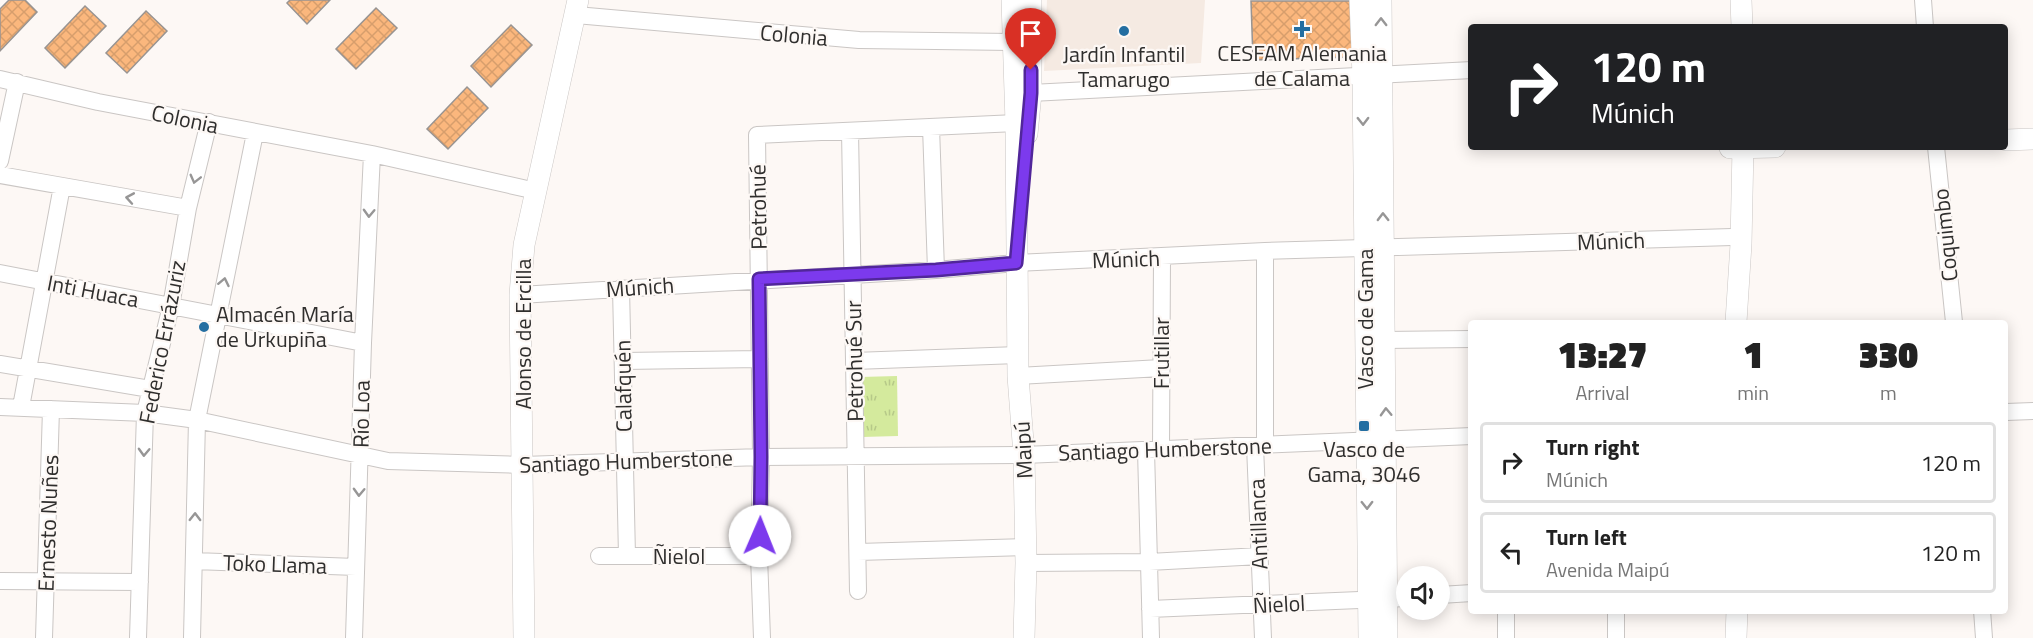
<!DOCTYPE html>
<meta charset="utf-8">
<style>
body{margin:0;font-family:"Titillium Web",sans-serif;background:#f6f6f6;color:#222;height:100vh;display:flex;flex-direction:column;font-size:22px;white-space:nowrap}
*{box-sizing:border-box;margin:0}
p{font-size:20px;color:#767676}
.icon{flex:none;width:33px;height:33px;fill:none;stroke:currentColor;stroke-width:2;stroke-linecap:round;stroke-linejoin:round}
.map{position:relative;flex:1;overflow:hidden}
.panel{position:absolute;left:1468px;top:320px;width:540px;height:294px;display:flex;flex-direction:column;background:#fff;border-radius:6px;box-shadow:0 3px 15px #0003}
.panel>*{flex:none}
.guide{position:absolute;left:1468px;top:24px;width:540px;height:126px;border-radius:6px;box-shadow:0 3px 15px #0003;background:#202124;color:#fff;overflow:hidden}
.buttons{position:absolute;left:1396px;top:566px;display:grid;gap:12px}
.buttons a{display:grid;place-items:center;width:54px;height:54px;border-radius:50%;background:#fff;box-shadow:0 3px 15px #0003;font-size:30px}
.pin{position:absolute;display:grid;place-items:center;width:51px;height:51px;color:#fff;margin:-62px -26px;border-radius:50% 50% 50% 0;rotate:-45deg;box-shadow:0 0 6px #0007}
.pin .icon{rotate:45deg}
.me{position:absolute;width:66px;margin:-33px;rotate:1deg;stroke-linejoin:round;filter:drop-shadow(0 0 4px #0008)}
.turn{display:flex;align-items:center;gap:21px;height:126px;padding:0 24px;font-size:27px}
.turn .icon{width:78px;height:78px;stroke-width:2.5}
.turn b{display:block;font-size:42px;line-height:51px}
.eta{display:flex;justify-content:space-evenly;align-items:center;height:102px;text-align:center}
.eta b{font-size:36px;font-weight:800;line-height:42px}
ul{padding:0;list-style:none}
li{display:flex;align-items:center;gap:18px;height:81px;margin:0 12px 9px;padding:0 12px;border:3px solid #e0e0e0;border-radius:6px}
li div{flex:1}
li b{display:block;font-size:22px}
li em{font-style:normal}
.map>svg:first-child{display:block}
</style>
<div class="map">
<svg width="2033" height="638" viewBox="0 0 2033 638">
<defs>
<pattern id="grass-tufts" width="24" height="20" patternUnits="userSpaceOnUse" patternTransform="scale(1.5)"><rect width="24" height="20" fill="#d4ea9d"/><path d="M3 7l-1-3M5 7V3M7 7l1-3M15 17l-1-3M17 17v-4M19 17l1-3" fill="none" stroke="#b6c988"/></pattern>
<pattern id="building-cross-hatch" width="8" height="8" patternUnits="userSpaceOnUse" patternTransform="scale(1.5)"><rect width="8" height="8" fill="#fbb77d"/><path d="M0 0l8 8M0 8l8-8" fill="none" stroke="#d79e6c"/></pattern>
</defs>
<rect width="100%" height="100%" fill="#fdf8f5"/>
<!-- built -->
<path fill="#f5eae2" d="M1047 0H1205L1201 63 1044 71Z"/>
<!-- grass -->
<path fill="url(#grass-tufts)" d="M897 376 898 436 862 437 860 377Z"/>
<!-- building -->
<path fill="url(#building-cross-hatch)" stroke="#989492" stroke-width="1.5" d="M9 0H25L37 12 0 51V9Z
M290 0H330L307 24 287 3Z
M1251 1H1351L1353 57 1253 60Z
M85 6 106 26 65 68 45 48Z
M376 8 397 28 356 69 336 49Z
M146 11 167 31 127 73 106 53Z
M511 25 532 45 491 87 471 66Z
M467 87 488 108 448 149 427 129Z"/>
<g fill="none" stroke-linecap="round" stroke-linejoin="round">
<defs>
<path id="minor" d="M1923 0 1925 27
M576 15 859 40 1012 42
M0 79 98 102 372 154 536 191
M1031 93 1472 70
M931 127 936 270
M850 131 858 591
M1936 147 1954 322
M0 161 17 82
M0 175 188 208
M1265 251V446
M0 273 363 343
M621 288 627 556
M520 295 936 270 1016 263 1265 251 1732 237
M1383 340 1472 339
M623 361 760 359
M854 361 1018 355
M0 364 150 389
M1018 376 1161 368
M0 407 145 413 197 420 388 461 523 465 761 457 1024 455 1472 436
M21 407 62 186
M2006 412 2033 411
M1255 446 1263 638
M1161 449 1162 257
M1146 450 1151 638
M858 552 1025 547
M599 556H759
M194 561 356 567
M1026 563 1149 562 1260 556
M0 581 140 582
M1440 595 1472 593
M1150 609 1407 598
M1616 610V638
M1982 610 1984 638
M44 638 51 409
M138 638 145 413 171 306 188 208 209 122
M192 638 197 420 255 133
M354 638 363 343 372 154
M762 638 759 556 761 457 757 135 1016 123
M1506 638V610"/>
<path id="tertiary" d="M1012 0 1016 123 1018 376 1024 455 1026 563 1024 638
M1360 0 1363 76 1369 638
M1381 0 1387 638
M1741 0 1742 27
M1027 134 1031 93V0
M2006 140 2033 139
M1730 148 1775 147
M1736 322 1741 244 1743 147
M524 638 520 295 524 245 578 0
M1736 638 1737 610"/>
</defs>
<!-- minor casing -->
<use href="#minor" stroke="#cac6c4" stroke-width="18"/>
<!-- tertiary casing -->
<use href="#tertiary" stroke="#cac6c4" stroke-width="22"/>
<!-- minor -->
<use href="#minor" stroke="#fff" stroke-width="16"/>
<!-- tertiary -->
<use href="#tertiary" stroke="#fff" stroke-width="21"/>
</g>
<!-- one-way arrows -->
<defs><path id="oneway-chevron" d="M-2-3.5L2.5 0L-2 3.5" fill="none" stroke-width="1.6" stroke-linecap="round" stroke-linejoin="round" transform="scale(1.5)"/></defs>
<g stroke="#979696">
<use href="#oneway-chevron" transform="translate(1381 22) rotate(-90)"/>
<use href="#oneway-chevron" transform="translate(1363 121) rotate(89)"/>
<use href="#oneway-chevron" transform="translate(195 179) rotate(104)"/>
<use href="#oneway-chevron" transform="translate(130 198) rotate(-170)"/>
<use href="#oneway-chevron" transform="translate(369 213) rotate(92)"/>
<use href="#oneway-chevron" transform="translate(1383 217) rotate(-91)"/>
<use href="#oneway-chevron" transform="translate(224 282) rotate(-78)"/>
<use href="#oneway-chevron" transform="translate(1386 412) rotate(-92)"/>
<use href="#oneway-chevron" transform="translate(144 452) rotate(92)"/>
<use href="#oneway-chevron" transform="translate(359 492) rotate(92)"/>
<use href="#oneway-chevron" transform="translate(1367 505) rotate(89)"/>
<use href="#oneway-chevron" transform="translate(195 517) rotate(-89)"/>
</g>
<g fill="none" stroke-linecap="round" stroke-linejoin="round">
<defs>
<path id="route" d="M760 536 761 457 759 279 936 270 1016 263 1031 93V70"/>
</defs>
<!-- route casing -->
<use href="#route" stroke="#51269a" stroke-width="15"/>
<!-- route -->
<use href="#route" stroke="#7c3aed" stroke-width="10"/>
</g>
<!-- markers -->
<g fill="#246ea1" stroke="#fdf8f5" stroke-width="2">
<path d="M1299 20h6v6h6v6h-6v6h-6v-6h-6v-6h6z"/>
<circle cx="1124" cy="31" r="6"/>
<circle cx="204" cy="327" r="6"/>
<rect x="1358" y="420" width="12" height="12" rx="3"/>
</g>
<g text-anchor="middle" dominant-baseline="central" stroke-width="4.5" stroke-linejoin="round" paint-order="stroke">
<!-- street labels -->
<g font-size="22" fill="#2f2e2d" stroke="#fdf8f5">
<text transform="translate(794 35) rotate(5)">Colonia</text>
<text transform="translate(185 119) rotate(12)">Colonia</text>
<text transform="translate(758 207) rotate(-91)">Petrohué</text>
<text transform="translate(1945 235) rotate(-96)">Coquimbo</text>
<text transform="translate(1611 241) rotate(-2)">Múnich</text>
<text transform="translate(1126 259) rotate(-2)">Múnich</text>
<text transform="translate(640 287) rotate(-4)">Múnich</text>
<text transform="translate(93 291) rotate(11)">Inti Huaca</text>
<text transform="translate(1365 319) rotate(-90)">Vasco de Gama</text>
<text transform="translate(523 334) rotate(-90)">Alonso de Ercilla</text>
<text transform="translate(162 342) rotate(-79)">Federico Errázuriz</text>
<text transform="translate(1161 353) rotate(-90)">Frutillar</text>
<text transform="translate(854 361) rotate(-91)">Petrohué Sur</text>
<text transform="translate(623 386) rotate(-91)">Calafquén</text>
<text transform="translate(361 414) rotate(-89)">Río Loa</text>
<text transform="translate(1165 449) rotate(-2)">Santiago Humberstone</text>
<text transform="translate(1023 450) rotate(-93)">Maipú</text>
<text transform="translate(626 461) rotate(-2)">Santiago Humberstone</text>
<text transform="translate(48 523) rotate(-88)">Ernesto Nuñes</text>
<text transform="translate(1258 524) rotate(-92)">Antillanca</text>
<text x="679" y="556">Ñielol</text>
<text transform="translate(275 564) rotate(2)">Toko Llama</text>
<text transform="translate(1279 604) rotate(-3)">Ñielol</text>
</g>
<!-- poi labels -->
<g font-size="22" fill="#2f2e2d" stroke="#fdf8f5">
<text x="1302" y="53">CESFAM Alemania<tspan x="1302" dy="25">de Calama</tspan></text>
<text x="1124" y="54">Jardín Infantil<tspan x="1124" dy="25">Tamarugo</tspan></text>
<text x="216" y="314" text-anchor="start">Almacén María<tspan x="216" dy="25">de Urkupiña</tspan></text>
<text x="1364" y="449">Vasco de<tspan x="1364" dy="25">Gama, 3046</tspan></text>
</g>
</g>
</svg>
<div class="buttons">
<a><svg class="icon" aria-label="sound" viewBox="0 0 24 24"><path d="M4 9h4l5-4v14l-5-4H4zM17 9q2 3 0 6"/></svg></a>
</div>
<div class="pin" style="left:1031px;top:70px;background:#d93025"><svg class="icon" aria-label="arrive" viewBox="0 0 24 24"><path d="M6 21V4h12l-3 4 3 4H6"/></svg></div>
<svg class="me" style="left:760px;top:536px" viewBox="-20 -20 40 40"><circle r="19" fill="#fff"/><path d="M0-13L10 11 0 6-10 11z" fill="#7c3aed"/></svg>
<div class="guide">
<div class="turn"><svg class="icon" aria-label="right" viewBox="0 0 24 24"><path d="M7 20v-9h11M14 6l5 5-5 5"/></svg><div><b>120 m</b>Múnich</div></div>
</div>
<section class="panel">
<div class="eta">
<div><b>13:27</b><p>Arrival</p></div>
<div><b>1</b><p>min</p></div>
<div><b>330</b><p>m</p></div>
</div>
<ul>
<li><svg class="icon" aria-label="right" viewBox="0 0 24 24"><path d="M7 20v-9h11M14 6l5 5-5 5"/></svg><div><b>Turn right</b><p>Múnich</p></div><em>120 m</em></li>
<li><svg class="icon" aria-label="left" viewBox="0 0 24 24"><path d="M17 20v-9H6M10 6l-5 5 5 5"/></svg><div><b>Turn left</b><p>Avenida Maipú</p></div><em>120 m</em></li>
</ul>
</section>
</div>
